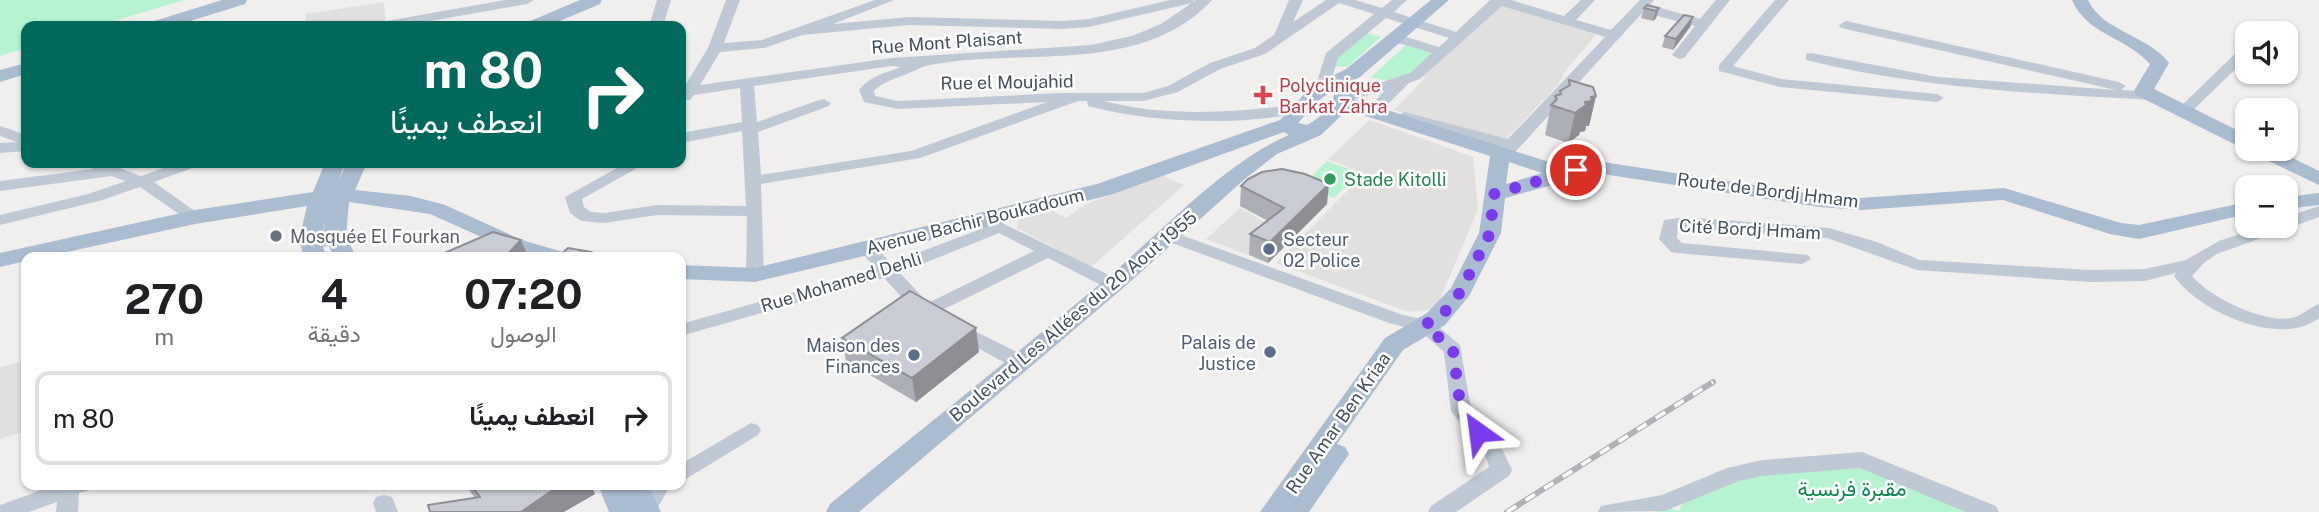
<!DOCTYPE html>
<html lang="ar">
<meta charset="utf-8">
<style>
body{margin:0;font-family:"Public Sans",Vazirmatn,sans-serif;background:#f2f2f2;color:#202124;direction:rtl;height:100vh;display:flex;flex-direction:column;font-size:26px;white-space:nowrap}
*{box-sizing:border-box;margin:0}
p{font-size:23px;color:#757577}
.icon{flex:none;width:38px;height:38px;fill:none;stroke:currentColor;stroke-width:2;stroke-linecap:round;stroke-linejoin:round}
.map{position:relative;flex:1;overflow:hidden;direction:ltr}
.details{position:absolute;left:21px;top:252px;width:665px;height:238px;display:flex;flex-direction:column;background:#fff;border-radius:14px;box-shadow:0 2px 5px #0004;direction:rtl}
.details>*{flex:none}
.top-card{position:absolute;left:21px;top:21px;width:665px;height:147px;border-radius:14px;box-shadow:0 2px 5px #0004;direction:rtl;background:#00695c;color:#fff;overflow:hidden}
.buttons{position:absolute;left:2235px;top:21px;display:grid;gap:14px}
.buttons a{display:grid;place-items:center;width:63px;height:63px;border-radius:14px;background:#fff;box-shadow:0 2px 5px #0004;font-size:35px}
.pin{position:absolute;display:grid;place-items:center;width:60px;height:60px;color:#fff;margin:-30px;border:4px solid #fff;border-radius:50%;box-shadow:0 2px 7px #0007}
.me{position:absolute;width:77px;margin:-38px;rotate:329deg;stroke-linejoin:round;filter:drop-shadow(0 0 5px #0008)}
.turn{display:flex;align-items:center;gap:24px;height:147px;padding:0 28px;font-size:32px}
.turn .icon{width:91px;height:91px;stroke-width:2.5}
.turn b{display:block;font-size:49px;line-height:60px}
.eta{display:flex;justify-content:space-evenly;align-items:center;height:119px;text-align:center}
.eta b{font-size:42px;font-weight:700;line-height:49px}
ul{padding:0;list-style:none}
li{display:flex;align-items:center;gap:21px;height:94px;margin:0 14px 10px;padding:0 14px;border:4px solid #e0e0e0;border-radius:14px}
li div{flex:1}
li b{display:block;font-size:26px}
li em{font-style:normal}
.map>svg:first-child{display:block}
</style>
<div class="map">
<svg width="2319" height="512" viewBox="0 0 2319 512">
<rect width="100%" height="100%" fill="#f1eeee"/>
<!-- education -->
<path fill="#e2dfdf" d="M384 2 386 23 368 26H305L306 14Z
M1499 4 1596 35 1567 69 1557 86 1504 141 1394 110 1424 79 1425 72Z
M1370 120 1473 157 1478 209 1436 309 1408 312 1276 263 1364 174 1328 159Z
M1161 175 1184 185 1091 267 1017 228 1018 219 1051 210 1066 218 1084 205Z
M1240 208 1295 239 1287 247 1268 238 1248 255 1206 239Z
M26 361V431L0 439V367Z"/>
<!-- green -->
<path fill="#b6f4d1" d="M0 0H184L98 26H26V48L0 56Z
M1364 32 1381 37 1347 67 1332 66 1333 57Z
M1406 45 1437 54C1415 72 1400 87 1371 77Z
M1327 161 1359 173 1334 198 1302 186Z
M1861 463 1982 512H1655L1658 508 1667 507 1679 511 1686 496 1741 476Z"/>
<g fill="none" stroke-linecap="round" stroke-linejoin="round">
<!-- major-tunnel-far1 -->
<path stroke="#ceced1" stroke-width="19" stroke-dasharray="19 10" stroke-linecap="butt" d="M323 224 329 197 345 163"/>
<!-- major-tunnel -->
<path stroke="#ceced1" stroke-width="25" stroke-dasharray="25 12" stroke-linecap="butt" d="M323 222 325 245 330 257"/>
<!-- minor -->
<path fill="#bfc9d5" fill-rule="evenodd" d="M505 0H534L527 4 402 26H374L381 22Z
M657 0H671L663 26H649Z
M726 0H740L724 43 762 40 875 0H894L833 24 909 17 1062 21 1089 19 1170 0H1194L1192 3 1089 27 1062 29 909 25 802 35 764 48 720 52 700 85 892 58 1091 45 1132 36 1161 24 1196 0H1212C1140 78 1017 46 926 66 920 67 913 72 907 74 895 79 882 82 874 91L875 96 898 101 1063 93H1143L1168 86 1210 63 1255 48 1274 35 1289 0H1303L1293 22 1326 0H1355L1382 8 1392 0H1407L1394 12 1456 32 1490 0H1511L1564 16 1581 0H1595L1576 20 1611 30 1640 0H1654L1650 5 1700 19 1716 0H1730L1684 58 1679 59 1672 55 1695 26 1643 12 1519 148 1505 161 1499 163 1491 158 1501 147 1399 120 1396 117 1404 112 1508 139 1605 37 1502 6 1420 79 1409 83 1377 115 1372 116 1365 112 1385 90 1344 103 1337 99 1339 96 1410 73 1432 53 1398 43V37L1403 36 1439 47 1449 38 1386 18 1338 58 1329 88 1322 92 1317 91 1315 88 1326 53 1374 14 1339 3 1265 54 1220 69 1178 92 1143 101H1104C1168 118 1238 112 1302 104L1307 105 1309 108 1307 111C1242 127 1152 123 1088 106L1087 101H1078L920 158 761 184 764 275 755 281 746 275 747 216 657 215 604 223 581 221 570 213 565 197 626 163H646L582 199 584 207 591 212 604 213 657 205 746 206 742 131 681 143V133L742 122 740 88 694 95 690 100H681V88L684 87 708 48ZM892 66 901 67C885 73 870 76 859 90L864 102 898 109 1047 102 911 151 761 175 758 132 829 106 831 103 824 99 819 100 757 122 754 86Z
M1775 0H1789L1733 66 1781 79 1937 94 1944 98 1937 102 1780 87 1719 71V65Z
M1846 21 2119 82 2126 86 2121 90 2153 92 2160 96 2153 100C2036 94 1920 88 1806 60V54L1811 53 1938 77 2116 90 1841 28 1839 25Z
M2247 46V58L2189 114H2179L2177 111 2179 108 2242 47Z
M0 126 26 135V151L0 153V143L17 142 0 136Z
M84 163H106L141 176 178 163H200L198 166 154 182 203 217 195 222 189 221 140 187 99 201 0 225V215L88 194 126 181 111 176 0 191V181L93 169Z
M2319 206V217L2217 254 2205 262 2192 276C2209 297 2268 326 2295 317 2304 314 2310 307 2319 304V318C2280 348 2199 312 2174 276L2176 273 2145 281 2090 282 1917 270 1827 238 1678 228 1677 238 1682 243 1808 255 1811 259 1802 264 1677 253 1671 252 1659 239 1664 220 1686 217 1829 228 1877 242 1920 260 2090 270 2145 269 2186 260 2219 241 2263 226H2286V217Z
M992 218 1111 276 1114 280 1111 284H1099L1048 258 926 318 919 316 884 278 681 336V324L876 269 857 247 860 243H872L891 263 986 227 984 223 986 219ZM999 233 1034 251 928 303 900 273Z
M1170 231 1403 315 1432 321 1460 345 1471 409 1502 449 1512 470 1509 476 1456 512H1428L1431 506 1489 467 1486 457 1451 411 1444 352 1420 331 1389 323 1164 240 1161 236Z
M956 322 1019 353 1022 358 1019 363H1005L949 332 947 328 949 324Z
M751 423 758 425 761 430 758 435 681 482V464Z
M1862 452 1996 506 1999 512H1966L1860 468 1762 476 1739 481 1665 511 1598 512 1601 506 1662 495 1727 468 1762 460Z
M56 485H90L87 491 79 493 78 512H56L57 502 29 512H0V505Z
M645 485H667L669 488 655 512H637L635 509 647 488Z
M384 495 392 497 398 512H376L373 503 376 497Z"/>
<!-- major -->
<path fill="#aabcd0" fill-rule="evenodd" d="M222 0H247L245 4 174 26H148L151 22Z
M580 0H602L600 4 548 26H525L528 22Z
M1431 0H1449L1360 77 1348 83 1355 92 1353 99 1552 163 1571 165 1596 161 1820 195 1860 198 2004 188 2121 223 2139 225 2247 202V214L2139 239 2110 234 2003 200 1860 210 1820 207 1596 173 1505 198 1501 233 1469 296 1445 325 1403 350 1337 444 1345 447 1349 454 1309 512H1260L1385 338 1427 313 1451 288 1479 233 1490 156 1347 110 1321 135 1277 154 1246 178 1122 289 859 512H826L830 504C922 429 1015 355 1106 279 1160 233 1225 162 1289 135L1284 132 1113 194 986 227 755 282 681 279V265L755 268 1097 184 1280 120 1311 87 1346 69ZM1332 91 1335 92C1331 108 1321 117 1307 125L1298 123 1319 100ZM1509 162 1542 173 1506 184Z
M2072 0H2088C2103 32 2148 35 2169 63L2154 89 2247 135 2248 149 2240 147 2136 95 2134 91 2150 64C2126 37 2087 35 2072 0Z
M26 63V74L0 82V70Z
M2249 149H2274L2319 171V185L2252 153Z
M325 163H345L339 180 347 163H367L355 190 411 196 445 205 522 240 563 252 566 257H526L430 214 349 202 346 236 356 257H334L324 236 325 221 321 240 326 257H304L299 240 307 206 195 224 44 257H26V261L0 267V253L195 210 313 192Z
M2319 193V205L2286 209V197Z
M598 485H648L661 512H609Z"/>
<defs>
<path id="rail" d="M1507 512 1713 382"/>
</defs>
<!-- rail casing -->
<use href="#rail" stroke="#afb3b9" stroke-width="6"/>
<!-- rail -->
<use href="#rail" stroke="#fff" stroke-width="3.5" stroke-dasharray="11" stroke-linecap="butt"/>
</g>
<!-- wall -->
<path fill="#adafb6" d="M1644 8H1659L1656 18 1653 21 1641 18Z
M1693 17 1690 27 1673 50 1662 47 1665 36Z
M1569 80 1596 96 1589 126H1586L1585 131 1580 132 1579 135 1568 143 1545 135 1551 105 1553 103 1555 96 1560 94V91L1567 87Z
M1241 186 1327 204 1268 263 1249 255 1250 234 1268 221 1240 206Z
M842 338 979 352 916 402 846 361Z
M465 485H591L595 494 568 509 475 498Z"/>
<!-- shaded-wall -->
<path fill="#8d8f94" d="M1659 8 1656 18 1653 21 1656 11Z
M1693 17 1690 27 1673 50 1676 39Z
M1596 96 1589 126H1586L1585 131 1580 132 1579 135 1568 143 1575 113 1591 97Z
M1329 184 1327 204 1268 263 1270 242Z
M521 240 528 257H505Z
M976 328 979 352 916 402 912 378Z
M560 485H591L595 494 564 512H521Z"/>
<!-- building -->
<path fill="#c9ccd4" stroke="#8d8f94" stroke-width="2" d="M1647 5 1659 8 1656 11 1644 8Z
M1684 15 1693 17 1676 39 1665 36Z
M1569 80 1593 87 1596 96 1591 97 1592 101 1585 102 1586 105 1575 113 1551 105 1557 99 1555 96 1561 94 1560 91 1570 85Z
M1282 169 1305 174 1329 184 1270 242 1250 234 1284 208 1241 186 1248 179 1262 172Z
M493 232 521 240 505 257H435Z
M568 248 591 252 587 257H558Z
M910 291 976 328 912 378 842 338Z
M471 485H560L521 512H430L428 505 480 497Z"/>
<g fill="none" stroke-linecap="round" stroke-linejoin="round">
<!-- route -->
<path stroke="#7c3aed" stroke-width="12" stroke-dasharray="0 21.6" d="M1478 432 1461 411 1453 350 1425 325 1447 310 1461 291 1490 233 1494 194 1576 170"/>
</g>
<!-- markers -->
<path fill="#e0444e" stroke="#fff" stroke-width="2.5" d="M1259.5 84.5h7v7h7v7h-7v7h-7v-7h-7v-7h7z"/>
<circle fill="#2e9e5b" stroke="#fff" stroke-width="2.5" cx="1330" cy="179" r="7"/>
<circle fill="#6b7280" stroke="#fff" stroke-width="2.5" cx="276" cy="236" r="7"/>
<g fill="#5c6f8a" stroke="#fff" stroke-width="2.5">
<circle cx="1269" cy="249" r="7"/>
<circle cx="1270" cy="352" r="7"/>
<circle cx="914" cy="355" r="7"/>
</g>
<g text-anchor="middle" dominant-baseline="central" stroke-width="5" stroke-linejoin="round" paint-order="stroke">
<!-- street labels -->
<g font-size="18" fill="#44505e" stroke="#fff">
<text transform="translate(947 42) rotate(-4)">Rue Mont Plaisant</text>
<text transform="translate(1007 82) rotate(-1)">Rue el Moujahid</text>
<text transform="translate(1768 190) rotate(7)">Route de Bordj Hmam</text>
<text transform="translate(975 221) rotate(-14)">Avenue Bachir Boukadoum</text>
<text transform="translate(1750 229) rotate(3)">Cité Bordj Hmam</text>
<text transform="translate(841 282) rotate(-17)">Rue Mohamed Dehli</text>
<text transform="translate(1073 316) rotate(-40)">Boulevard Les Allées du 20 Aout 1955</text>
<text transform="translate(1338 423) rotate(-55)">Rue Amar Ben Kriaa</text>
</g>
<!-- health labels -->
<g font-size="18" fill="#be3a42" stroke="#fff" text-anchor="start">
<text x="1279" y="85">Polyclinique<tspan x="1279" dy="21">Barkat Zahra</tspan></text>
</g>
<!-- leisure labels -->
<g font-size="18" fill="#27864d" stroke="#fff" text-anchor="start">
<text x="1344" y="179">Stade Kitolli</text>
</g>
<!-- worship labels -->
<g font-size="18" fill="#5b616d" stroke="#fff" text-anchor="start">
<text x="290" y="236">Mosquée El Fourkan</text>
</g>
<!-- service labels -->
<g font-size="18" fill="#4e5e75" stroke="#fff" text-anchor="end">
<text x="1283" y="239" text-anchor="start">Secteur<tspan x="1283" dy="21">02 Police</tspan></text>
<text x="1256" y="342">Palais de<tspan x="1256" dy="21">Justice</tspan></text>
<text x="900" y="345">Maison des<tspan x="900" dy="21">Finances</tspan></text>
</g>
<!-- near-park labels -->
<g font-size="21" fill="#0c8850" stroke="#fff">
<text x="1852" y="488">مقبرة فرنسية</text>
</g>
</g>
</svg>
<div class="buttons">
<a><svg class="icon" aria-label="sound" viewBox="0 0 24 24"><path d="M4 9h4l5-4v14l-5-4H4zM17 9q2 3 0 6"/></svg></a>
<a>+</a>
<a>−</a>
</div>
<div class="pin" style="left:1576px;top:170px;background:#d93025"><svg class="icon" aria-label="arrive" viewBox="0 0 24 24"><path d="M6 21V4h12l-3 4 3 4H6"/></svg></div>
<svg class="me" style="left:1478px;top:432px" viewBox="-20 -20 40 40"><path d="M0-17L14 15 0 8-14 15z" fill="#7c3aed" stroke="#fff" stroke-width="4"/></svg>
<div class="top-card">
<div class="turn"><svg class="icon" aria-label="right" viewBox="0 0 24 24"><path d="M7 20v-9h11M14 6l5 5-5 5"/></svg><div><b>80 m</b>انعطف يمينًا</div></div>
</div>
<section class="details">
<div class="eta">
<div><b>07:20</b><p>الوصول</p></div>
<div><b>4</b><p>دقيقة</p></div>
<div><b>270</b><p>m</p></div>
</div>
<ul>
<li><svg class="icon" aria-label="right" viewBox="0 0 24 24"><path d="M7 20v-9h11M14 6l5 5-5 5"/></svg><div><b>انعطف يمينًا</b></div><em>80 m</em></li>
</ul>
</section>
</div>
